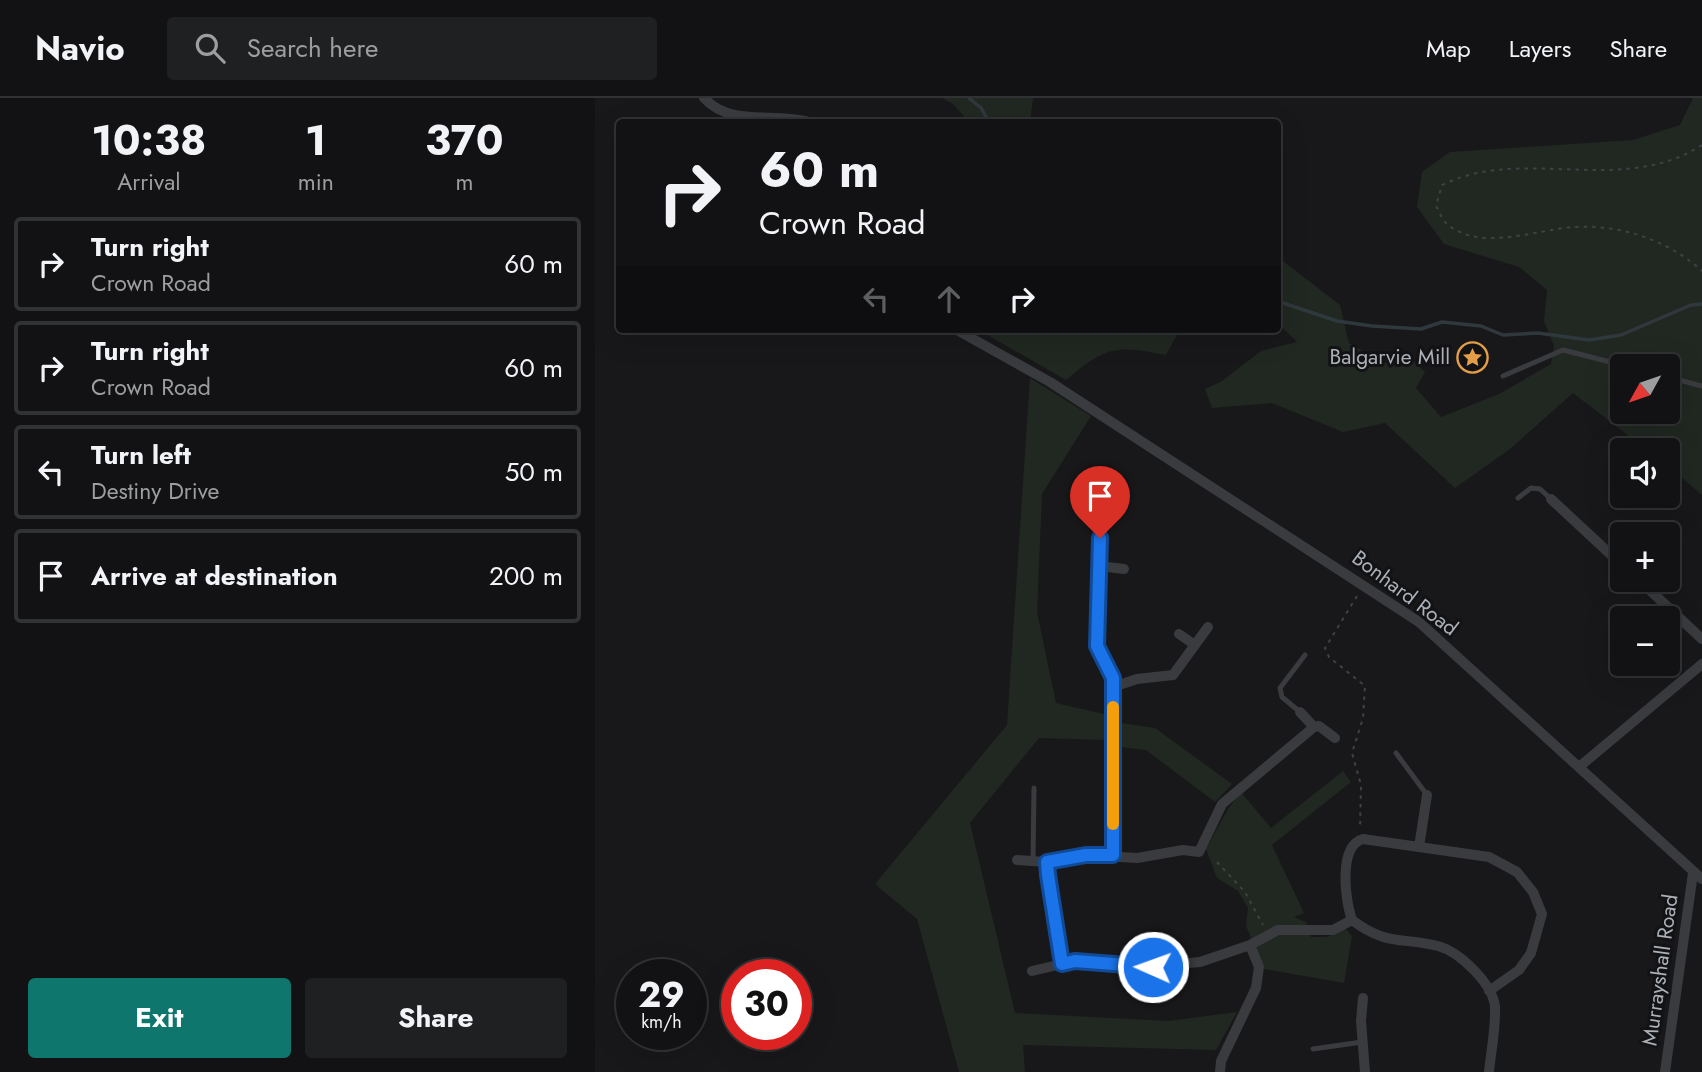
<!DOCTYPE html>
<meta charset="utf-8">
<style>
body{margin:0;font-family:Jost,sans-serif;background:#1f2022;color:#f1f3f6;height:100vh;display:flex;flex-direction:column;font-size:26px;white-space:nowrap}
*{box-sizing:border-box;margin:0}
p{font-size:23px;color:#9c9ea0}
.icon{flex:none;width:38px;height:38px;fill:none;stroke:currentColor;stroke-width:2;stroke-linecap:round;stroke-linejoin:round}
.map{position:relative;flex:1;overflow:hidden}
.panel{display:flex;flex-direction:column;background:#121214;width:595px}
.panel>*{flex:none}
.top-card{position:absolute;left:21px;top:21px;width:665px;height:214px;border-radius:7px;box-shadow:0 7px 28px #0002,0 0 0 2px #313234;background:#121214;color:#f1f3f6;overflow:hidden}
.needle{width:46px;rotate:230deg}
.controls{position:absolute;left:1015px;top:256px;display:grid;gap:14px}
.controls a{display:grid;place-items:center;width:70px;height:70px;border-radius:7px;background:#121214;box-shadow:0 7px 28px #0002,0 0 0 2px #313234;font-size:35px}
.speed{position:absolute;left:21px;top:861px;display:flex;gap:14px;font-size:35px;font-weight:700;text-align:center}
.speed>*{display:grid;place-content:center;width:91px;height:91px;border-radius:50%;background:#121214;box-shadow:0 7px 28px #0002,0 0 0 2px #313234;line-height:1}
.speed small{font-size:18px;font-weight:400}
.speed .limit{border:10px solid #d22;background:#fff;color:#111}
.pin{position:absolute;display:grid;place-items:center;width:60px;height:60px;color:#fff;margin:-72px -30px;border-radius:50% 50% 50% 0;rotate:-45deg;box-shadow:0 0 7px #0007}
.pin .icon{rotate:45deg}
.me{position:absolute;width:77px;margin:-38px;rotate:272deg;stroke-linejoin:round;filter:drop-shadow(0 0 5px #0008)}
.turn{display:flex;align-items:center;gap:24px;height:147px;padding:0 28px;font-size:32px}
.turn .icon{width:91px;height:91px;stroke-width:2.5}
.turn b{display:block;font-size:49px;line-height:60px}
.lanes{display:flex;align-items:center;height:66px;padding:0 28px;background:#0003;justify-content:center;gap:35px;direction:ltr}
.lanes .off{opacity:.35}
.eta{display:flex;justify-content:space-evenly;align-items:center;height:119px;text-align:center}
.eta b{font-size:42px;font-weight:700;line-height:49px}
.button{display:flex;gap:14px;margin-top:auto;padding:14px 28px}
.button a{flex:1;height:80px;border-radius:7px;background:#0f766e;color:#fff;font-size:28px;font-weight:700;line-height:80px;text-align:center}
.button a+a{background:#1f2022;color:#f1f3f6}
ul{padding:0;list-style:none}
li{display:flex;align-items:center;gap:21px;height:94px;margin:0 14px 10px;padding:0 14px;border:4px solid #313234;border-radius:7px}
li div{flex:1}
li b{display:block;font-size:26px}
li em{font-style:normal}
header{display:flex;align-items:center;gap:42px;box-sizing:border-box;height:98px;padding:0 35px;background:#121214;border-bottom:2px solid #313234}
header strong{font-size:33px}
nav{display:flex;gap:38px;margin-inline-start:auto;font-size:24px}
.search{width:490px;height:63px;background:#1f2022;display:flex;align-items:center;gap:18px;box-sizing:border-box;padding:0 24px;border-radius:7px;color:#9c9ea0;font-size:26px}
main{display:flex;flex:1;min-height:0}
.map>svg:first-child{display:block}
</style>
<header>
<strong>Navio</strong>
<div class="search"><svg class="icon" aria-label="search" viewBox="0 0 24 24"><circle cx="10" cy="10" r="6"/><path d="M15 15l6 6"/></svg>Search here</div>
<nav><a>Map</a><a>Layers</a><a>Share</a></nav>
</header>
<main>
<section class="panel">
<div class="eta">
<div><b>10:38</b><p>Arrival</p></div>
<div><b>1</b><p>min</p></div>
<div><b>370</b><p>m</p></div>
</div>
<ul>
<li><svg class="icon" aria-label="right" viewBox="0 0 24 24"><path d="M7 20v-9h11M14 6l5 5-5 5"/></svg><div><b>Turn right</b><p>Crown Road</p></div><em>60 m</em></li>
<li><svg class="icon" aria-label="right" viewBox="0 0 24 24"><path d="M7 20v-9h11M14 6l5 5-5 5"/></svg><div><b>Turn right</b><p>Crown Road</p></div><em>60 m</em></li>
<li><svg class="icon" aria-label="left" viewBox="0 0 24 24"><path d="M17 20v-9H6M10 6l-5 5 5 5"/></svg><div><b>Turn left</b><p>Destiny Drive</p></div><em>50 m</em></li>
<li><svg class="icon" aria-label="arrive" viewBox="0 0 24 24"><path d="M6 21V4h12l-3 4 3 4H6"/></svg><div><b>Arrive at destination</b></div><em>200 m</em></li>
</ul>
<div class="button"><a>Exit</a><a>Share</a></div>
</section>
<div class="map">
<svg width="1107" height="974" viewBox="0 0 1107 974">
<rect width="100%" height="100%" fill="#18181a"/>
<!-- green -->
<path fill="#202821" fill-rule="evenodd" d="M347 0H438L435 24H374L357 5Z
M1098 0H1107V397L1073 368V352H1052L978 295 915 351 860 390 790 325 748 334 677 305 617 310 610 291 627 283 666 253 702 244 683 225V159L745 207 754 245 789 265 810 256 830 274 821 290 846 319 904 296 956 266 959 248 949 223 952 192 924 169 849 146 822 109 827 74 855 54 1038 42 1085 27ZM1027 268H1073V313H1027Z
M382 231H585L571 257C521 247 511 248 471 282Z
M435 280 496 318 447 396 442 514 461 605 513 617 512 642 444 640 375 725 420 915 573 923 642 914 621 952 428 947 430 974H364L322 821 280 786 412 627Z
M526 625 560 630 637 686 620 704 551 652 525 649Z
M748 673 756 684 677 747 709 815 699 819 711 824 716 839H731L751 831 757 838 749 885 669 871 651 828 653 810 643 793 622 780 611 751 633 711 646 694 676 730Z"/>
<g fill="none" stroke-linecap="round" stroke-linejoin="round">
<!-- stream -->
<path stroke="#2f383d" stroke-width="3.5" d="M374 0 386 10 394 24
M682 203 742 223 777 228 826 231 847 224 886 228 908 237 943 235 994 242 1026 237 1096 207 1107 206"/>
<!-- path -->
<path stroke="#3f4245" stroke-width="2" stroke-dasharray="3.5 5" stroke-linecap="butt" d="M1107 47C1026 99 929 47 847 87L841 108C844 113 847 122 852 126 885 154 940 132 978 129 1025 126 1073 142 1107 173
M762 498 730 550 734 559 770 588 768 620 757 655 766 687 765 730
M622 764 650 794 668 827"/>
<!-- service -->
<path stroke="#393b3f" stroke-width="5" d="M908 278 968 252 1031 268
M1073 279 1107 288
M923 400 936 390 945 391 956 401
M705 614 687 599 685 590 710 557
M801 655 832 697
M438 762 439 690
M718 951 767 944"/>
<!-- minor -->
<path stroke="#393b3f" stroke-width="10" d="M109 0C135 29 178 14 214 24
M360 231 455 284 824 524 1107 781
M956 401 1027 467
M505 440 502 548 518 581V756
M504 468 529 471
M1043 481 1107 541
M584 536 600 547
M518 589 542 581 578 577 613 529
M705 614 719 629 724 628 740 640
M984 669 1107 566
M824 749 832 697
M422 762 452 764 467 866
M452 764 491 757 542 760 588 752 604 754 627 706 719 629
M437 873 480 863 540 870 605 864 655 847 683 832H738L757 822
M894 893 924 872 936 855 947 816 938 794 922 774 894 759 768 741C743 748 750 802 757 822 791 848 807 839 843 848 865 854 898 886 900 909 901 930 896 953 894 974
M768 900 766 923 770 974
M625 974 626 963 661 890 664 869 655 847
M1070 974 1098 775"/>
</g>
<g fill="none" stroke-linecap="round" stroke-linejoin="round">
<defs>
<path id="route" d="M505 440 502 548 518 580V757H491L452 764 453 777 467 866 480 863 558 869"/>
</defs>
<!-- route casing -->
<use href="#route" stroke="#114b97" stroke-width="18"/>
<!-- route -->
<use href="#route" stroke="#1a73e8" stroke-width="12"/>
<!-- slow -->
<path stroke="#f59e0b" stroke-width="12" d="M518 609V726"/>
</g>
<!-- icons -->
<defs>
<symbol id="sight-ring" viewBox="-11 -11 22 22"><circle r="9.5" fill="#131315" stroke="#e39e47" stroke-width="1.5"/><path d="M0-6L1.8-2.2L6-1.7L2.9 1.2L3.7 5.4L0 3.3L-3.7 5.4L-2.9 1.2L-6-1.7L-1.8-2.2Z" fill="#e39e47"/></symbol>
</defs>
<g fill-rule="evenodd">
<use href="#sight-ring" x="860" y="242" width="35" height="35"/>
</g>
<g text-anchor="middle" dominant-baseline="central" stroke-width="6" stroke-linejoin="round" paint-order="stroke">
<!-- poi labels -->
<g font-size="21" fill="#acb1b8" stroke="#131315" text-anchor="end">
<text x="855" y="259">Balgarvie Mill</text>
</g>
<!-- street labels -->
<g font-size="21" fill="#acb1b8" stroke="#131315">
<text transform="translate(810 495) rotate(37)">Bonhard Road</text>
<text transform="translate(1065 872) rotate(-82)">Murrayshall Road</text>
</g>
</g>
</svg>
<div class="controls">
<a><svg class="needle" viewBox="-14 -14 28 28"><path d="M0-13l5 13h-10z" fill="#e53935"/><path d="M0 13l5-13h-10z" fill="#9c9ea0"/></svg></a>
<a><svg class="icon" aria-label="sound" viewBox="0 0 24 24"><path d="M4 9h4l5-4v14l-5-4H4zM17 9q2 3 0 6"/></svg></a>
<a>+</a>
<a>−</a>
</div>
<div class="speed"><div>29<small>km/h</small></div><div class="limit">30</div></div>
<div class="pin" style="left:505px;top:440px;background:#d93025"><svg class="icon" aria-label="arrive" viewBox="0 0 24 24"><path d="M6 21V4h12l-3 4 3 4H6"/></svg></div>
<svg class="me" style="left:558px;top:869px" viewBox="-20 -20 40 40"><circle r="17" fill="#1a73e8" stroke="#fff" stroke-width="3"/><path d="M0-11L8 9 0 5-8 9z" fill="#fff"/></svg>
<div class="top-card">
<div class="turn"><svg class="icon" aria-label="right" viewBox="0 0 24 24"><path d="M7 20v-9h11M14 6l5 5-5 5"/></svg><div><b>60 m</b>Crown Road</div></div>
<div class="lanes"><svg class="icon off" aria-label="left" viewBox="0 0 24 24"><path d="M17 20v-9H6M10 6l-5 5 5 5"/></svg><svg class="icon off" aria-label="ahead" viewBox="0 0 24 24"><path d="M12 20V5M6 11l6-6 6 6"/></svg><svg class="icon" aria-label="right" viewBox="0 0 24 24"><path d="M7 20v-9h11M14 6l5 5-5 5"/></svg></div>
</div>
</div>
</main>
